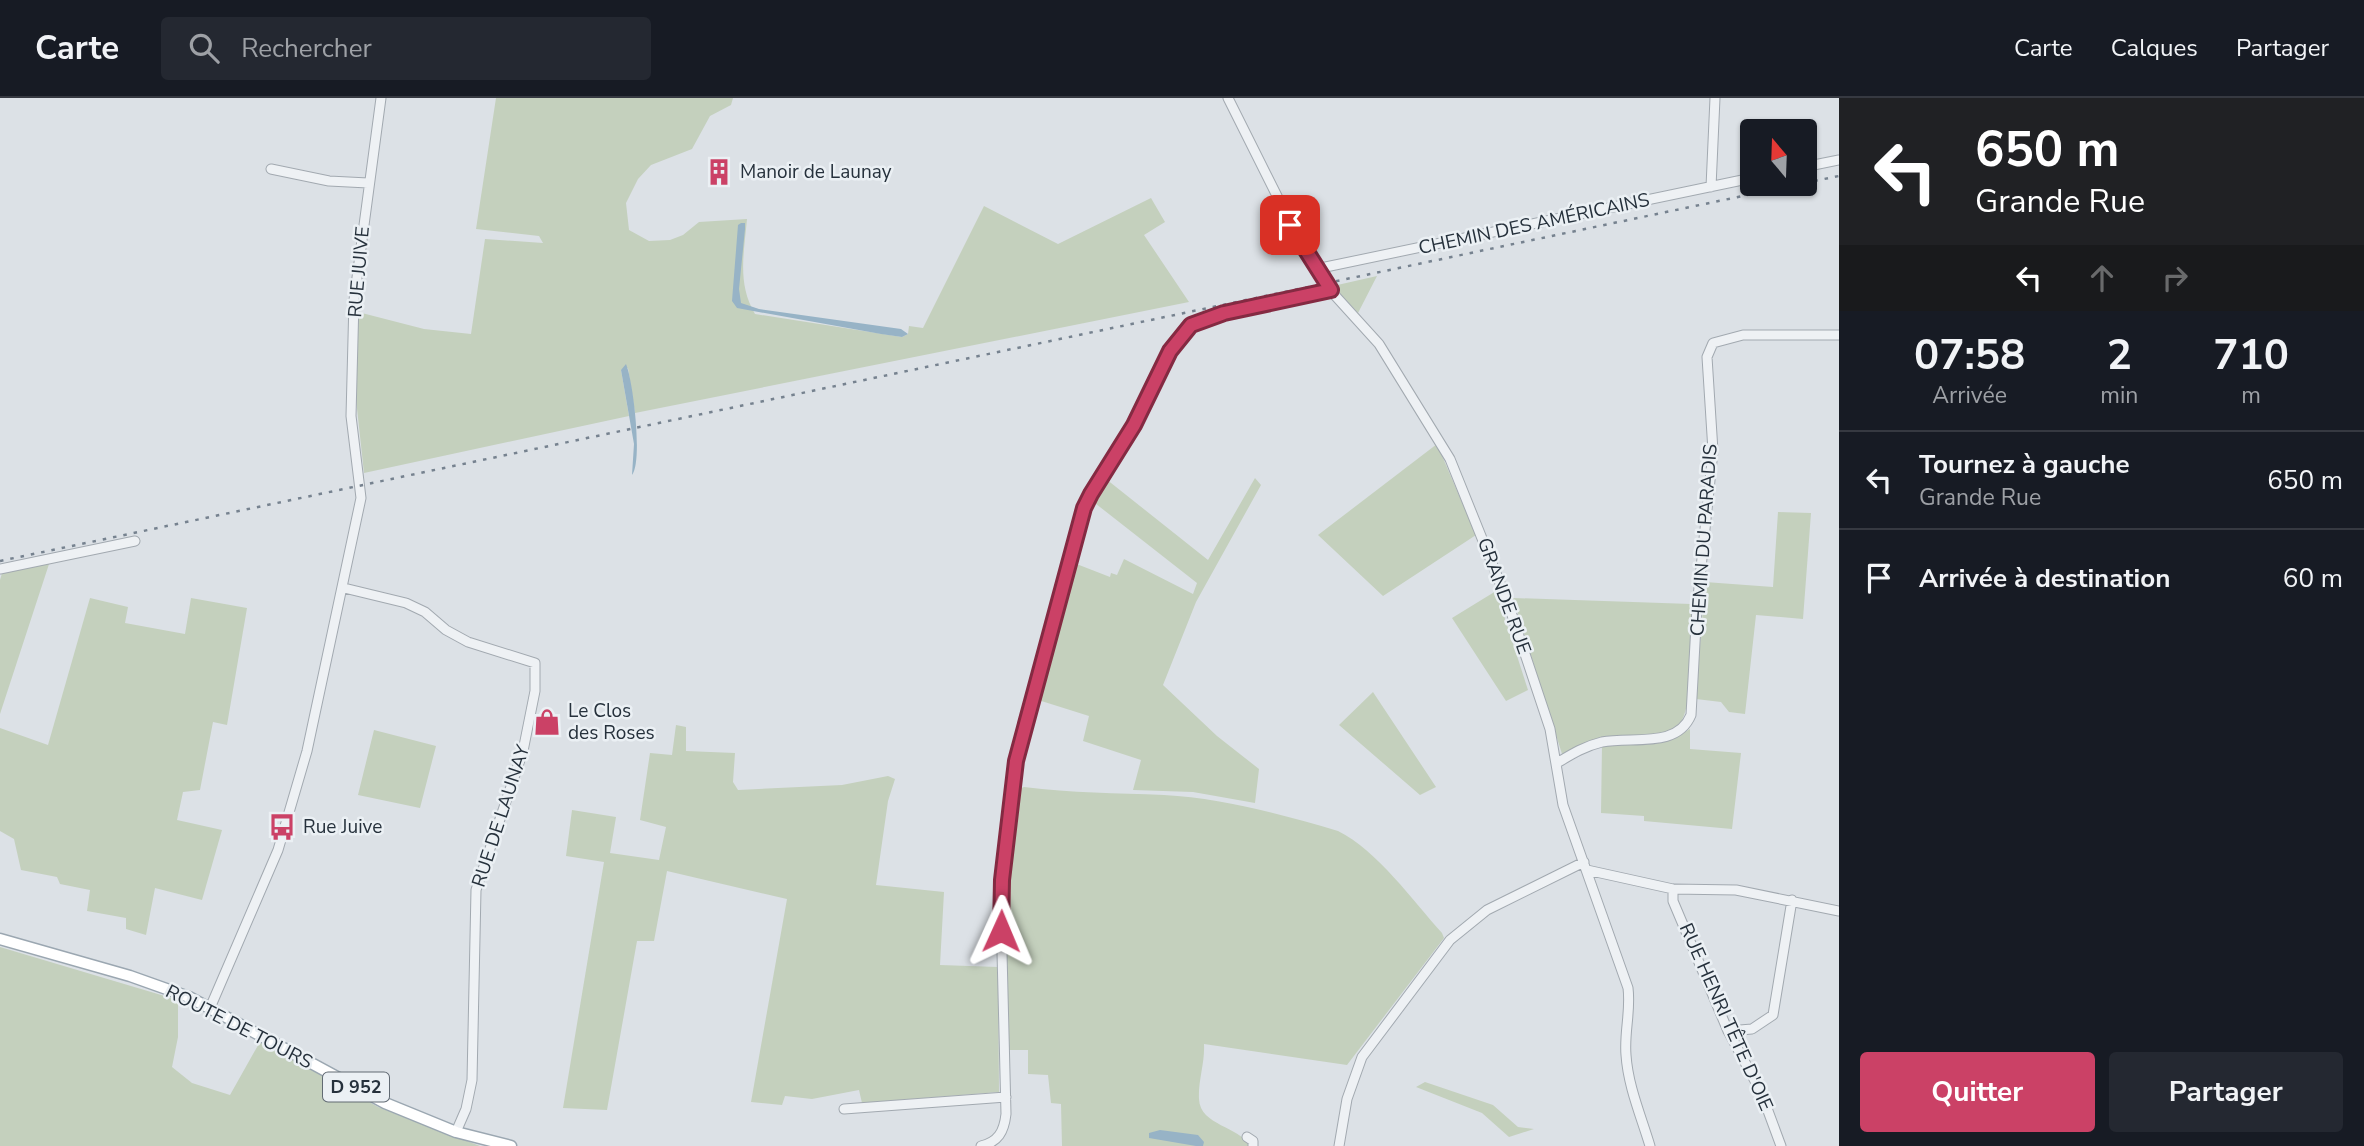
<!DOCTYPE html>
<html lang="fr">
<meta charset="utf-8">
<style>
body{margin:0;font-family:"Nunito Sans",sans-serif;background:#242831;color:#f1f3f6;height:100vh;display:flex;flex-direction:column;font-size:26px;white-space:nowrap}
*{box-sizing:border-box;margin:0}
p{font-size:23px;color:#9ea1a6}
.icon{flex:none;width:38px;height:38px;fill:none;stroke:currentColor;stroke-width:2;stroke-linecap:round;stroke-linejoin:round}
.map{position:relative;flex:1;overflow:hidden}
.drawer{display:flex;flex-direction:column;background:#171b24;width:525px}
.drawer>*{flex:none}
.guide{background:#202124;color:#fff;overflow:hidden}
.needle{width:46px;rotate:341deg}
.fabs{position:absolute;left:1740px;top:21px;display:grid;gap:14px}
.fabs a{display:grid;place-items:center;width:77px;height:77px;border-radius:7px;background:#171b24;box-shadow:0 2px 5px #0004;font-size:35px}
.pin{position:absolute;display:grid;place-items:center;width:60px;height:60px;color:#fff;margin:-30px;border-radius:14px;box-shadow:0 4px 10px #0006}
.me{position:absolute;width:77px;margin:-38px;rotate:1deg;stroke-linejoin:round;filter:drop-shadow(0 0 5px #0008)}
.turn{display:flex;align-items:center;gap:24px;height:147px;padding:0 21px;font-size:32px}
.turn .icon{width:91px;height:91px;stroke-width:2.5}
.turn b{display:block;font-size:49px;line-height:60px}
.lanes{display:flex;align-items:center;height:66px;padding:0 21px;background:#0003;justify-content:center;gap:35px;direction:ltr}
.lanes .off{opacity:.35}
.eta{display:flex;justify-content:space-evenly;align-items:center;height:119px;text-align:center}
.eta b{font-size:42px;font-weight:700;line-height:49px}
.action{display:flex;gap:14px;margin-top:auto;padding:14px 21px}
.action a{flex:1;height:80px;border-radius:7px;background:#cb4166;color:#fff;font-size:28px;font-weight:700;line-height:80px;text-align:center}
.action a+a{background:#242831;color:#f1f3f6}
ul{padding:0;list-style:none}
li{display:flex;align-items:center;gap:21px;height:98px;padding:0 21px;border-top:2px solid #363941}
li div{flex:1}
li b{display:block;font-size:26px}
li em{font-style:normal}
header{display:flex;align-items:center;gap:42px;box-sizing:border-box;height:98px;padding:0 35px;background:#171b24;border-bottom:2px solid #363941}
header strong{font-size:33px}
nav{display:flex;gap:38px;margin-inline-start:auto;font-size:24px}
.search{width:490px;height:63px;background:#242831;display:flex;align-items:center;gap:18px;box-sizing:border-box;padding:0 24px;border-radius:7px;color:#9ea1a6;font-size:26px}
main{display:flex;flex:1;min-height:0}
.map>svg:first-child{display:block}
</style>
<header>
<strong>Carte</strong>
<div class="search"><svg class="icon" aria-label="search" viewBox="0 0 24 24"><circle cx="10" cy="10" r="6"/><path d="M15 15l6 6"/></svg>Rechercher</div>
<nav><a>Carte</a><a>Calques</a><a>Partager</a></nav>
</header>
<main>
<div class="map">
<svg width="1839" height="1048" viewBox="0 0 1839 1048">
<rect width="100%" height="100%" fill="#dce1e6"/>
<!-- green -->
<path fill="#c4d0bd" d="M496 0H733L731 7 710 18 692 51 651 67 638 81 626 105 629 132 649 143 670 142 683 137 699 124 747 121C744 155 737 186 755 216L902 239 908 236 909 228 923 230 984 108 1058 146 1151 100 1165 124 1144 137 1189 204 635 315 628 270 621 272 629 318 364 375 355 292 358 214 424 231 471 236 485 141 543 145 539 138 476 131Z
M1377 178 1358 215 1333 188Z
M1437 346 1476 437 1383 498 1318 437Z
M1255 380 1261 387 1196 504 1163 587 1217 638 1259 671 1255 705 1193 694 1133 692 1141 662 1083 643 1089 618 1035 601 1074 465 1110 479 1111 475 1117 477 1124 461 1193 496 1197 485 1091 402 1106 381 1208 462Z
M1778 414 1811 415 1803 521 1756 517 1745 616 1729 614 1721 604 1696 601 1705 484 1773 489Z
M50 463 0 616V482L3 472Z
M1496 493 1528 592 1506 603 1452 520Z
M90 500 128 509 125 525 185 536 191 500 247 510 227 627 213 624 200 692 183 694 177 722 222 732 202 802 155 790 146 837 126 831V820L87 813 90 792 60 786 57 779 21 772 14 741 0 733V630L48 647Z
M1513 500 1691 506C1691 530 1695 615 1677 629 1661 641 1632 635 1613 639 1595 642 1578 647 1562 656Z
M1373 594 1436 689 1420 697 1339 627Z
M676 627 686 629V653L735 655 733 684 738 692 842 687 888 678 895 681 888 703 876 787 944 794 940 867 998 869 999 994 862 1005 859 992 812 1001 785 998 782 1007 751 1004 787 801 667 773 654 843H637L607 1012 563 1010 604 764 566 758 572 712 616 719 610 755 659 762 666 729 640 722 650 655 672 657Z
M1690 631V651L1741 655 1732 731 1644 723V718L1601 715 1602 647 1673 641Z
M374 632 436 648 420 710 358 697Z
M1024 689C1072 695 1116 695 1164 697 1222 700 1283 717 1338 733 1377 752 1413 803 1442 835L1444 840 1347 967 1204 946C1205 965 1198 983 1199 1001 1200 1028 1240 1028 1249 1048H1062L1061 1006 1051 1005 1048 977 1028 976V952H1009L1005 802 1016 698 1019 691Z
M0 849 178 902V939L172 969 192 985 230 997 261 942 378 1009 480 1048H0Z
M1425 984 1493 1007 1518 1029 1534 1031 1509 1039 1482 1015 1416 989Z"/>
<!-- water -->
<path fill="#97b3c6" d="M741 125H745V131L739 191 741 205 759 211 901 231 908 236 902 239 881 236 737 210 732 203 738 127Z
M626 266C633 282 643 363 632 377L634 346 621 272Z
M1160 1032 1198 1037 1204 1044 1203 1048H1196L1149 1040V1035Z"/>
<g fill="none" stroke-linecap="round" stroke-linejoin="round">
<defs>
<path id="minor" d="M1228 0 1306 156 1330 192 1379 246 1450 361 1508 505 1550 631 1563 707 1628 890C1631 913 1624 934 1626 957 1628 988 1641 1018 1650 1048
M1804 69 1839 62
M271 71 329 83 368 85
M1711 89 1715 0
M1316 171 1752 80
M0 471 135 443
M344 490 406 505 425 514 446 532 468 544 535 565V593L523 653 476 792 472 982 466 1011 456 1034
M1557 665C1572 656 1585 648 1602 644 1632 638 1677 651 1691 617L1697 509 1713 353 1707 259 1713 245 1743 237H1839
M1587 772 1673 791 1736 792 1839 813
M1673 791V803L1728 933 1761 994 1781 1048
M210 910 278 752 307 653 361 400 351 318 354 202 381 0
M1728 933 1752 931 1773 917 1792 802
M844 1011 1006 999
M1247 1039 1253 1043V1048
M981 1048C998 1044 1004 1034 1006 1016L1001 814 1012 685 1023 633 1046 557 1085 410 1102 376 1134 327 1170 253 1184 233 1201 222 1224 214 1330 192
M1339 1048 1347 1001 1362 959 1450 842 1487 812 1584 764"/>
<path id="major" d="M0 841 130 878 189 899 385 1005 456 1034 511 1048"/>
</defs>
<!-- minor casing -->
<use href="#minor" stroke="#a2a9b0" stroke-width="11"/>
<!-- major casing -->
<use href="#major" stroke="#9ba7b1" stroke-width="13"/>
<!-- minor -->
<use href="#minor" stroke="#eef1f4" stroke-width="9"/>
<!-- major -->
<use href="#major" stroke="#fff" stroke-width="10"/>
<!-- rail -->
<path stroke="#76828f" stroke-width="2.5" stroke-dasharray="3.5 7" stroke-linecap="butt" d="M1804 85 1839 78
M0 463 1800 86"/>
</g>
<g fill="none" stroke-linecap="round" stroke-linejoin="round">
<defs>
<path id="route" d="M1001 833 1002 782 1016 663 1084 410 1091 396 1134 327 1170 253 1191 227 1224 215 1331 192 1290 127"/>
</defs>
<!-- route casing -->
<use href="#route" stroke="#842a42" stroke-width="18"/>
<!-- route -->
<use href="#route" stroke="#cb4166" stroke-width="12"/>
</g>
<!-- icons -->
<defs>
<symbol id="building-bare" viewBox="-9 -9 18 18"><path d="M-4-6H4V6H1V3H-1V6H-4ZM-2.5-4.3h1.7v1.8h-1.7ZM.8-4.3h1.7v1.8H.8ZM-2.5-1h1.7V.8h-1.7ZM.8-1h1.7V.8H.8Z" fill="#cb4166" stroke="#ebf0f4" stroke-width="2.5" paint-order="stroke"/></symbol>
<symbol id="shop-bare" viewBox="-9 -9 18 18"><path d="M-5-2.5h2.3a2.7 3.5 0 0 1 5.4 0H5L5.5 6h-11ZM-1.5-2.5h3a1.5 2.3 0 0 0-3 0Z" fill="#cb4166" stroke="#ebf0f4" stroke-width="2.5" paint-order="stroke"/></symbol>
<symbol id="bus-bare" viewBox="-9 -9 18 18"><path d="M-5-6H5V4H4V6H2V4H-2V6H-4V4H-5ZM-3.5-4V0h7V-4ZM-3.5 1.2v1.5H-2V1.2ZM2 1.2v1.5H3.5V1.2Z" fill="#cb4166" stroke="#ebf0f4" stroke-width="2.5" paint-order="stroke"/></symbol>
</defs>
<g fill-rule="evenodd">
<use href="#building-bare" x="700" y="55" width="38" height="38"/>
<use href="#shop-bare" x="528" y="605" width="38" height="38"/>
<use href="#bus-bare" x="263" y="710" width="38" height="38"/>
</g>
<g text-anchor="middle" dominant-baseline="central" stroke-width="5" stroke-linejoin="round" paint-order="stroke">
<!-- shield labels -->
<rect fill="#ebf0f4" stroke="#616a73" stroke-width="2" x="323" y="974.5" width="66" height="29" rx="5"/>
<g font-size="18" font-weight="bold" fill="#26313c">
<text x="356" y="989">D 952</text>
</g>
<!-- poi labels -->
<g font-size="19" fill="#26313c" stroke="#ebf0f4" text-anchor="start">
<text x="740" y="74">Manoir de Launay</text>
<text x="568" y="613">Le Clos<tspan x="568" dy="22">des Roses</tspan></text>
<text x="303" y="729">Rue Juive</text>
</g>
<!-- street labels -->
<g font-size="19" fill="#26313c" stroke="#ebf0f4">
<text transform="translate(1534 126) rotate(-12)">CHEMIN DES AMÉRICAINS</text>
<text transform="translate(359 174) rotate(-85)">RUE JUIVE</text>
<text transform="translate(1704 442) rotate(-86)">CHEMIN DU PARADIS</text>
<text transform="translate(1504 498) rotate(70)">GRANDE RUE</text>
<text transform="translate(501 718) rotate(-72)">RUE DE LAUNAY</text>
<text transform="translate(1726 919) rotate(66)">RUE HENRI TÊTE D'OIE</text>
<text transform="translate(239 929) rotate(27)">ROUTE DE TOURS</text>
</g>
</g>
</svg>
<div class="fabs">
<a><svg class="needle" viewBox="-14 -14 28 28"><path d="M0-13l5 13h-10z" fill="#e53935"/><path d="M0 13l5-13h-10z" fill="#9ea1a6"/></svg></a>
</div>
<div class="pin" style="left:1290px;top:127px;background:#d93025"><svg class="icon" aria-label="arrive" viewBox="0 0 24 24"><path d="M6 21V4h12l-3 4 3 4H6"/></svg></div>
<svg class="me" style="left:1001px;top:833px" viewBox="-20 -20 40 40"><path d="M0-17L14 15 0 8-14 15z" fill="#cb4166" stroke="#fff" stroke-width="4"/></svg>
</div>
<section class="drawer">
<div class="guide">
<div class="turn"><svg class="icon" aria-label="left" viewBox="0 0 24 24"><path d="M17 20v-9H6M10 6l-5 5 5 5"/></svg><div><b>650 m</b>Grande Rue</div></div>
<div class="lanes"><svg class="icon" aria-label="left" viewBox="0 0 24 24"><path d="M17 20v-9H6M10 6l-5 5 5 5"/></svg><svg class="icon off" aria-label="ahead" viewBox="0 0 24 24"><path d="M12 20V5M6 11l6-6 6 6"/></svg><svg class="icon off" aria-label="right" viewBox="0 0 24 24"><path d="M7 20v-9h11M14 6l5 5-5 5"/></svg></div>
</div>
<div class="eta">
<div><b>07:58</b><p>Arrivée</p></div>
<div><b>2</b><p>min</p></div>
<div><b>710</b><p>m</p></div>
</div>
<ul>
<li><svg class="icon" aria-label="left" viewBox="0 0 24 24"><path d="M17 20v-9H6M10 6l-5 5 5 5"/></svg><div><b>Tournez à gauche</b><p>Grande Rue</p></div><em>650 m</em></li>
<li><svg class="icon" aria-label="arrive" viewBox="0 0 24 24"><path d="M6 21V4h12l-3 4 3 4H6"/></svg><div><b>Arrivée à destination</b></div><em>60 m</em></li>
</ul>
<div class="action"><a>Quitter</a><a>Partager</a></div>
</section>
</main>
